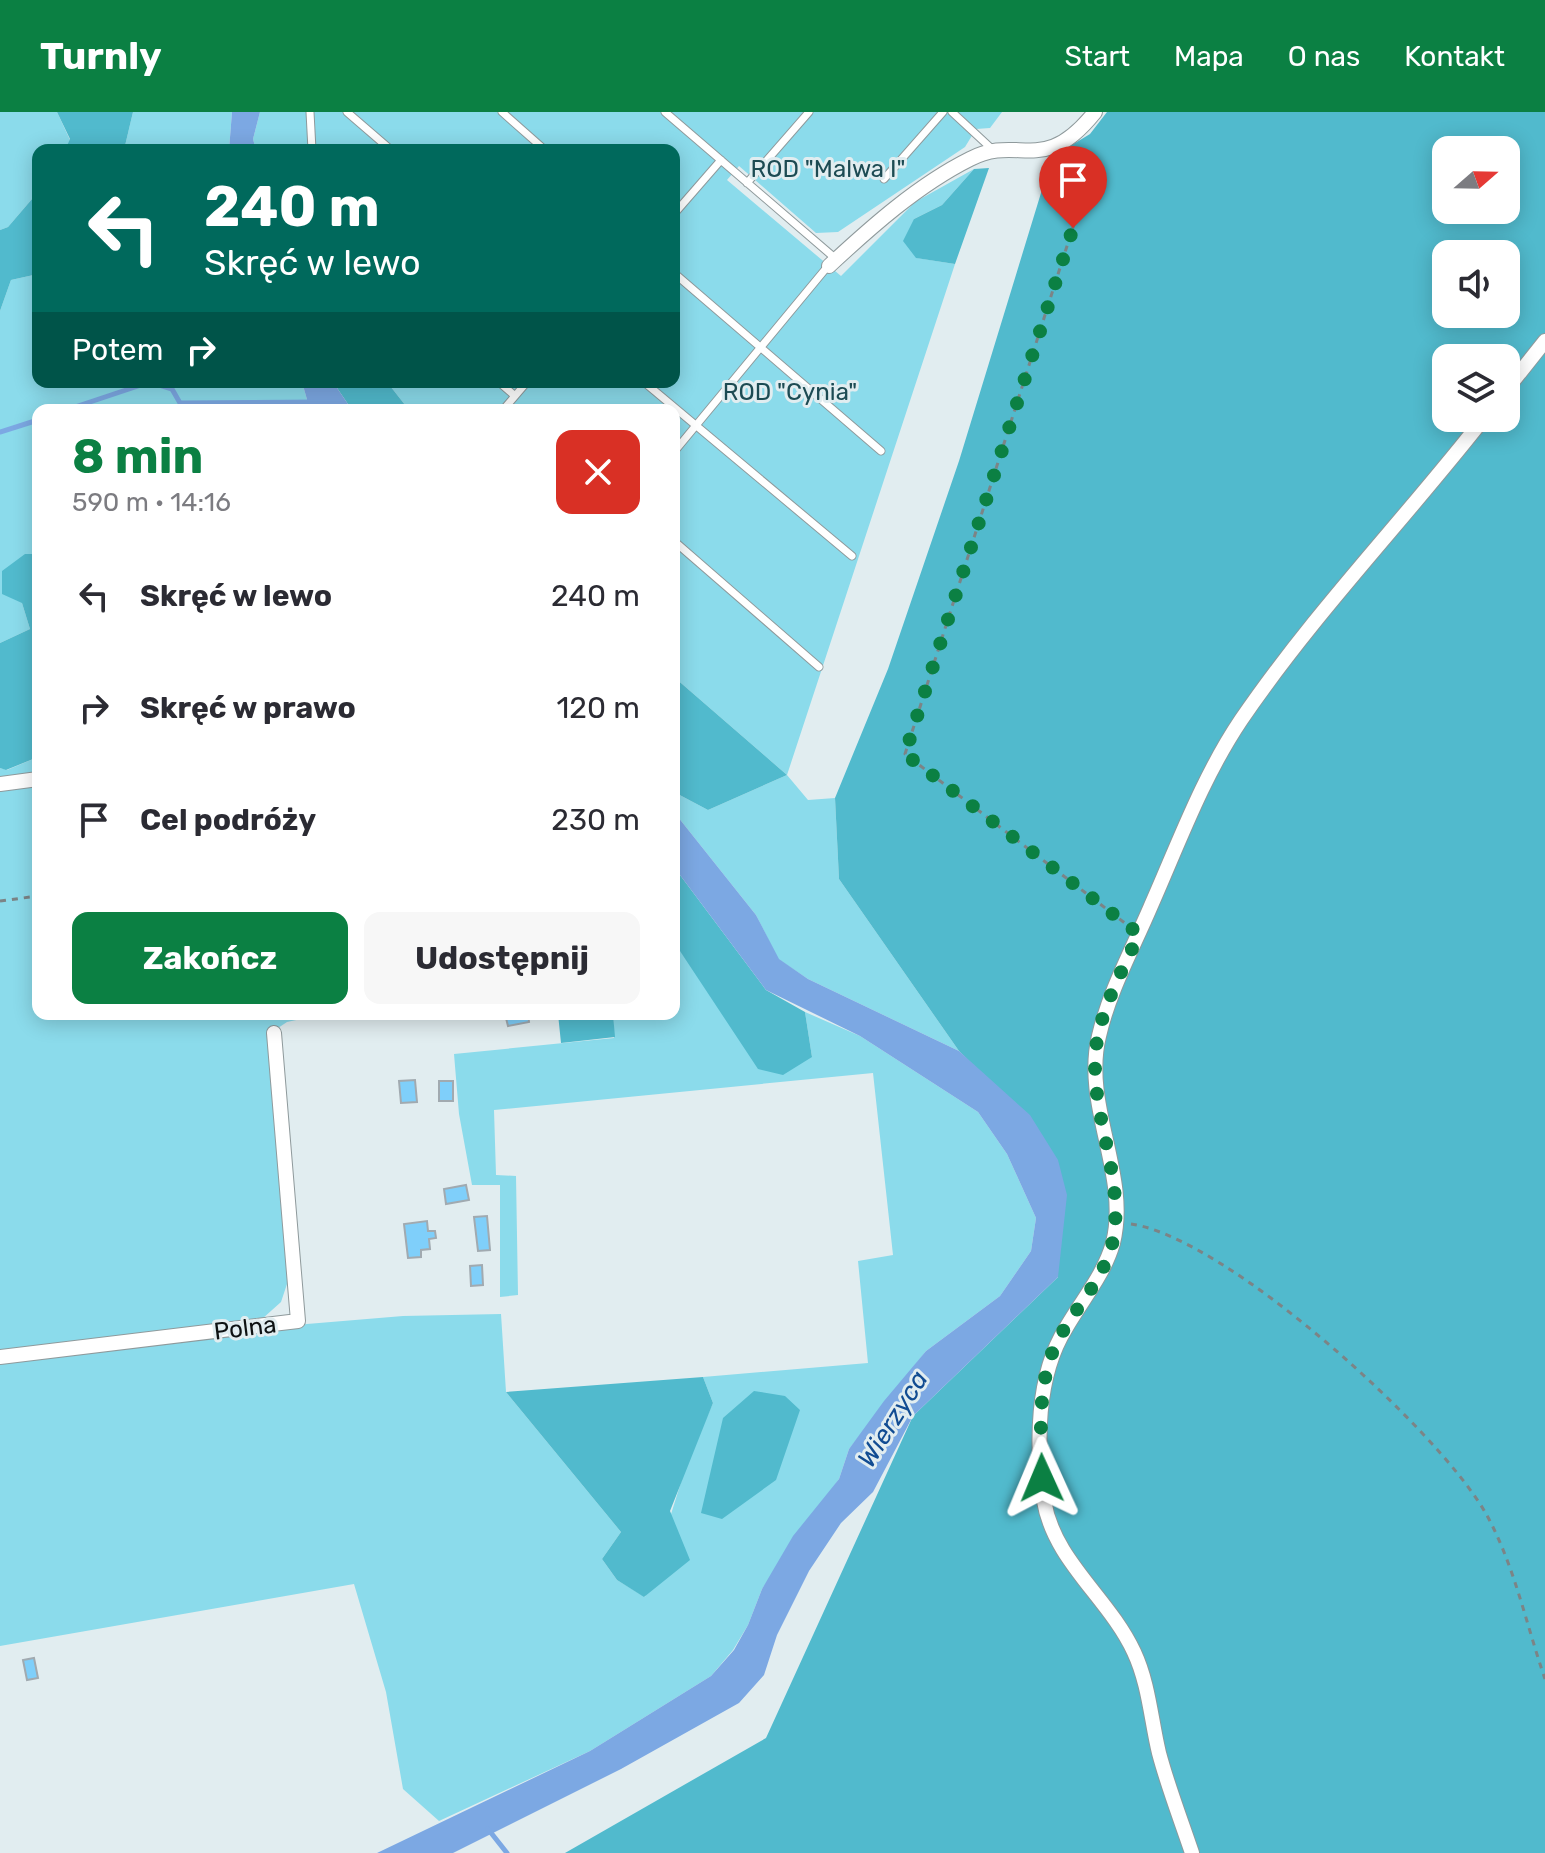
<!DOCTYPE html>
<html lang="pl">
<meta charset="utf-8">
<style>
body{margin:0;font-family:Rubik,sans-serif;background:#f7f7f7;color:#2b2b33;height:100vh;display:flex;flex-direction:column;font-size:30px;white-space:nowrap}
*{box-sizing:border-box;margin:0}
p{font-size:26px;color:#7c7c81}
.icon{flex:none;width:44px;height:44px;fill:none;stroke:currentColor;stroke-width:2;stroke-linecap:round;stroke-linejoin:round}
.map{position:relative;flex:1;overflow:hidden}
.details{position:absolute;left:32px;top:292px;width:648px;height:616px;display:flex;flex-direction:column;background:#fff;border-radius:16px;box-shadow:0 4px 20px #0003}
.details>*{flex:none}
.hud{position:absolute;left:32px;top:32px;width:648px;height:244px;border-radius:16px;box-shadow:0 4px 20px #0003;background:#00695c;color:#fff;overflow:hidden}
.needle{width:52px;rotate:70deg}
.fabs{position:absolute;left:1432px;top:24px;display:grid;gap:16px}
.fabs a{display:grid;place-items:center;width:88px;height:88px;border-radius:16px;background:#fff;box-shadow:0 4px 20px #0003;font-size:40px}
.pin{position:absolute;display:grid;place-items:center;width:68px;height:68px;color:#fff;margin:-82px -34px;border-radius:50% 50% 50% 0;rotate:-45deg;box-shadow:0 0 8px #0007}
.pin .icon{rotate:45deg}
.me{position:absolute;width:88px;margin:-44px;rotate:359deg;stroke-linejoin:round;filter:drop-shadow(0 0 6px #0008)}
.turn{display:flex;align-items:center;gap:28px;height:168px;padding:0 40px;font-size:36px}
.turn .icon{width:104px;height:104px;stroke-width:2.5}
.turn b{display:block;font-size:56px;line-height:68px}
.then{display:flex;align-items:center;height:76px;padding:0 40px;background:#0003;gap:16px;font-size:30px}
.round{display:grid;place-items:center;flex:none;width:84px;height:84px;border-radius:16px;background:#f7f7f7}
.overview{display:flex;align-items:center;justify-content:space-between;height:136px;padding:0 40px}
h1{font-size:48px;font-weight:700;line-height:60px;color:#0b8043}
.action{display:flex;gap:16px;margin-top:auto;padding:16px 40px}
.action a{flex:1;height:92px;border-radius:16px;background:#0b8043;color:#fff;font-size:32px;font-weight:700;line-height:92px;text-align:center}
.action a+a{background:#f7f7f7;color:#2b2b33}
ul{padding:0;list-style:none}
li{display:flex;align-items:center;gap:24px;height:112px;padding:0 40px}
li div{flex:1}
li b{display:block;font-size:30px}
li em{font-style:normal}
header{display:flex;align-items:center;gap:48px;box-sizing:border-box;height:112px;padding:0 40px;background:#0b8043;color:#fff}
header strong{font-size:38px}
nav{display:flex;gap:44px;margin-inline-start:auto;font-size:28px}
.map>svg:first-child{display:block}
</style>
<header>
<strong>Turnly</strong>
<nav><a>Start</a><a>Mapa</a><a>O nas</a><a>Kontakt</a></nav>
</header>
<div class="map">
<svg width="1545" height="1741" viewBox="0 0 1545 1741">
<rect width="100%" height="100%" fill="#e1edf0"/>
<!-- green -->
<path fill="#8bdbeb" d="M0 0H57L70 28 65 38H38V80L8 115 0 118Z
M133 0H232L229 38H124Z
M260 0H1002L990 16 976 17 965 35 838 120 816 121 739 54 727 68 841 164 915 90 974 57 942 93 914 107 917 146 955 152 787 663 808 688 835 686 839 767 959 939 808 867 778 847 756 803 674 700V680L708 698 787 663 674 565V298H409L387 270H674V38H256L253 27Z
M38 162V270H302L310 298H38V442H25L22 491 30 517 0 531V199L11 168Z
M38 645V661L0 667V656L7 658Z
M38 673V902H324L287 910 269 922 289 1166 281 1190 262 1207 0 1238V678Z
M674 830 705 874 812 945 805 900 860 924 978 1000 1007 1042 1036 1106 1031 1139 1000 1184 926 1239 849 1337 839 1367 762 1477 748 1513 733 1538 711 1564 590 1639 439 1709 403 1677 386 1580 354 1472 0 1534V1250L307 1212 403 1204 501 1202 506 1280 621 1420 602 1447 617 1468 645 1485 688 1348 713 1291 703 1265 868 1251 858 1149 893 1143 873 961 494 998 496 1063 516 1064 518 1183 500 1185V1073H472L459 1002 454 942 614 926 613 902H674Z"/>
<!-- forest -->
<path fill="#51bacd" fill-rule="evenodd" d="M57 0H133L124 38H65L70 27Z
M1107 0H1545V1741H565L766 1626 913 1304 1058 1165 992 972 959 939 839 767 835 686 888 557 959 349 1052 45 1090 22ZM1446 38H1506V98H1446ZM1446 142H1506V202H1446ZM1446 246H1506V306H1446Z
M989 56 955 152 916 146 903 129 914 107 942 93 974 57Z
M38 80V162L11 168 0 199V118L8 115Z
M333 270H387L409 298H352Z
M25 442H38V645L6 658 0 656V531L30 517 22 491 2 482V459Z
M674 565 787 663 708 698 674 680Z
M674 755 766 878 805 900 812 945 783 963 758 957 674 830Z
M558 902H613L615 925 561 931Z
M703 1265 713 1291 670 1399 690 1448 644 1485 617 1468 602 1447 621 1420 506 1280Z
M754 1279 785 1284 800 1298 776 1368 722 1407 701 1401 723 1306Z"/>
<!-- water -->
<path fill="#7ca8e3" d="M232 0H260L253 27 256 38H229Z
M302 270H333L352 298H310Z
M674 700 756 803 779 847 808 867 959 939 1030 1003 1058 1048 1067 1083 1058 1165 913 1304 873 1380 841 1411 809 1459 777 1523 764 1563 739 1591 621 1657 453 1741H377L590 1639 711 1564 734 1538 748 1513 762 1477 793 1424 839 1367 849 1337 884 1289 926 1239 1000 1184 1031 1139 1036 1106 1007 1042 978 1000 860 924 766 878 674 755Z"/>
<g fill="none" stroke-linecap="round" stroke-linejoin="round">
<!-- stream -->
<path stroke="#7ca8e3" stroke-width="5" d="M150 270 172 277 180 291 315 290
M66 298 150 270
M0 320 38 308
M488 1717 507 1741"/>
</g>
<!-- building -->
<path fill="#7fcffa" stroke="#a1aab0" stroke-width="2" d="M505 902H528L529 910 508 914Z
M415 968 417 990 401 991 399 969Z
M439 969H453V989H439Z
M466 1073 469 1088 446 1092 444 1077Z
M487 1104 490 1138 478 1139 474 1105Z
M427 1109 428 1119H435L436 1126 429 1127 430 1137 421 1138V1145L408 1146 404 1112Z
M482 1153 483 1173 471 1174 470 1154Z
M34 1546 38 1566 27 1568 23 1548Z"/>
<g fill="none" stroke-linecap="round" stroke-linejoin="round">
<defs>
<path id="lane" d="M310 0 312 38
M347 0 391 38
M502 0 545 38
M665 0 836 147
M952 0 993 38
M884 67 943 0
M747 71 809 0
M674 102 721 48
M674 161 881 339
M499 270 515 284
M644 270 852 444
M503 298 527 270
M674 340 828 154
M674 429 819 555"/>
<path id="street" d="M829 154C871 115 918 73 970 47 1020 21 1042 66 1095 0
M1506 278 1545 229
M0 672 38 667
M0 1245 298 1209 274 921
M1192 1741C1181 1708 1168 1675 1159 1641 1151 1608 1149 1572 1134 1540 1109 1486 1054 1449 1044 1389 1036 1333 1036 1264 1066 1216 1082 1188 1104 1163 1113 1131 1130 1063 1082 993 1099 924 1109 880 1132 838 1150 796 1178 733 1202 666 1241 608 1314 501 1405 407 1484 306"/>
</defs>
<!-- lane casing -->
<use href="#lane" stroke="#8f9a9c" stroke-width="9"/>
<!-- street casing -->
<use href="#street" stroke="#8f9a9c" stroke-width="16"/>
<!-- path -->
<path stroke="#7c8486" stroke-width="3" stroke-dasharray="6 6" stroke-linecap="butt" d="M1063 44 1082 87 905 642 1126 812
M0 789 38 784
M1131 1112C1227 1126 1436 1316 1485 1400 1514 1451 1526 1512 1545 1567"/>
<!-- lane -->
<use href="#lane" stroke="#fff" stroke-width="7"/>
<!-- street -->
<use href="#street" stroke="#fff" stroke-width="14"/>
</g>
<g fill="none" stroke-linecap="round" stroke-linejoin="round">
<!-- route -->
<path stroke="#0b8043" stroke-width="14" stroke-dasharray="0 25.2" d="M1042 1366C1041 1323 1037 1274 1055 1234 1072 1198 1105 1168 1113 1128 1124 1070 1095 1012 1095 954 1094 908 1121 862 1139 822L905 642 1073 116"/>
</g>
<g text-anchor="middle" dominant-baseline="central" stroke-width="6" stroke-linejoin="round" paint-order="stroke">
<!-- park labels -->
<g font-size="24" fill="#1c4b53" stroke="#e1edf0">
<text x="828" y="57">ROD "Malwa I"</text>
<text x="790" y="280">ROD "Cynia"</text>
</g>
<!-- street labels -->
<g font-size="24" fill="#0e1213" stroke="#e1edf0">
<text transform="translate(245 1216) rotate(-7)">Polna</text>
</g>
<!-- water labels -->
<g font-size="26" font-style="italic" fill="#114c92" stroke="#e1edf0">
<text transform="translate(893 1307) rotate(-58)">Wierzyca</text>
</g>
</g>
</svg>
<div class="fabs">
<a><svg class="needle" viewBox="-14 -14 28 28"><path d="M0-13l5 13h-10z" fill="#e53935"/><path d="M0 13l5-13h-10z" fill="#7c7c81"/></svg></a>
<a><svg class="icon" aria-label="sound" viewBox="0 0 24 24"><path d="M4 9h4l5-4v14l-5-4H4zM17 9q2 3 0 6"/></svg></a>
<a><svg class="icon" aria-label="layers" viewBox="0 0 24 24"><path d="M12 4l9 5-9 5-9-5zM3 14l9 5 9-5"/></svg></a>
</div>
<div class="pin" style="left:1073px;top:116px;background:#d93025"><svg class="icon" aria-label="arrive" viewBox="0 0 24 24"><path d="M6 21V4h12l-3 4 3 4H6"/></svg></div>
<svg class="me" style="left:1042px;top:1366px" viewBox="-20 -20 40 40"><path d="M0-17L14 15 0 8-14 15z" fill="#0b8043" stroke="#fff" stroke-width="4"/></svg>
<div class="hud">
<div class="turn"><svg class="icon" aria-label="left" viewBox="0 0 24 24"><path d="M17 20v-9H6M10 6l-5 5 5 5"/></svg><div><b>240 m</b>Skręć w lewo</div></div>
<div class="then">Potem<svg class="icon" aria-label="right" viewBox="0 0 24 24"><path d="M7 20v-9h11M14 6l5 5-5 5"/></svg></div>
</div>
<section class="details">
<div class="overview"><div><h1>8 min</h1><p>590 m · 14:16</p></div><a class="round" style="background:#d93025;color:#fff"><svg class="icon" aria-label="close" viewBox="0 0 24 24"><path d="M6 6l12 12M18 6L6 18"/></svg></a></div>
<ul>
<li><svg class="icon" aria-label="left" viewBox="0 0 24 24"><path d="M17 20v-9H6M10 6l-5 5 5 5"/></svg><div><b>Skręć w lewo</b></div><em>240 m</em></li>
<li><svg class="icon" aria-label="right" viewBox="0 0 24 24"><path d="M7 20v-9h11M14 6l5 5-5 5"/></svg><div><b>Skręć w prawo</b></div><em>120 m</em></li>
<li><svg class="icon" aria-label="arrive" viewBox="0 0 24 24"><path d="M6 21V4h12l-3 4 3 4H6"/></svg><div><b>Cel podróży</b></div><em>230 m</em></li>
</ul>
<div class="action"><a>Zakończ</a><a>Udostępnij</a></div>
</section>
</div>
